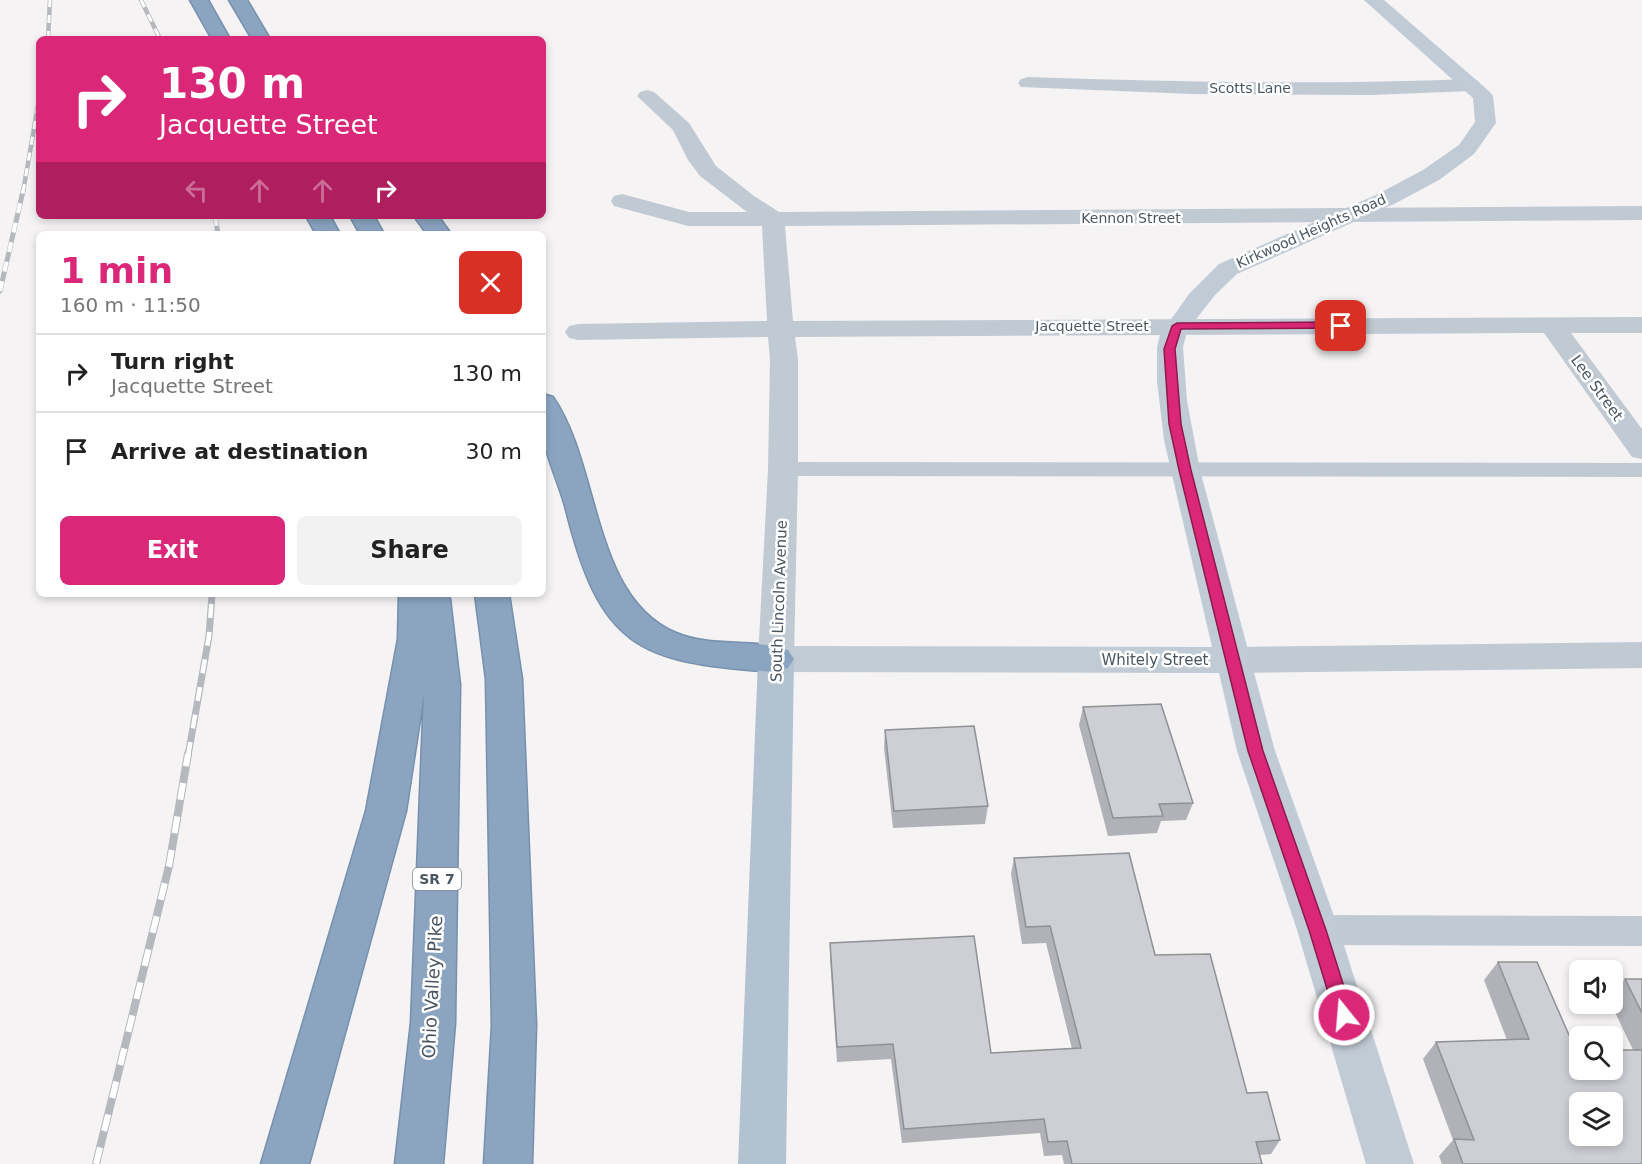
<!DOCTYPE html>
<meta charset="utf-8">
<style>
body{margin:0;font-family:"DejaVu Sans",sans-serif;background:#f2f2f2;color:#222;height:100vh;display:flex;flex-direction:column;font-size:22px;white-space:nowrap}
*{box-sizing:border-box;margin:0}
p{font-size:20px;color:#767676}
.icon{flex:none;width:33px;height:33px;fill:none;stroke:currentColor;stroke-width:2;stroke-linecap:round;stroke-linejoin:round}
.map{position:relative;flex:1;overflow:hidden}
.panel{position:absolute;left:36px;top:231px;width:510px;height:366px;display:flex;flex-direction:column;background:#fff;border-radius:9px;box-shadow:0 3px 9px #0003}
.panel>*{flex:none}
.guide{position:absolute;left:36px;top:36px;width:510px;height:183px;border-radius:9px;box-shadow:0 3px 9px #0003;background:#db2777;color:#fff;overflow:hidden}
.controls{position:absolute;left:1569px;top:960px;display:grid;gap:12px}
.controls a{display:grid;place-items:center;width:54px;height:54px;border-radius:9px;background:#fff;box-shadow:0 3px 9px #0003;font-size:30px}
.pin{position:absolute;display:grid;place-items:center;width:51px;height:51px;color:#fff;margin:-26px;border-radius:12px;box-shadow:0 3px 9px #0006}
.me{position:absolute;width:66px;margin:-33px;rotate:343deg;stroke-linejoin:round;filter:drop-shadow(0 0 4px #0008)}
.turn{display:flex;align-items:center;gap:21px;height:126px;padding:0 24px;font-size:27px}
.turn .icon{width:78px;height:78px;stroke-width:2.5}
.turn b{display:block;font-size:42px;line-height:51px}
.lanes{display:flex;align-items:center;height:57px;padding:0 24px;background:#0003;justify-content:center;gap:30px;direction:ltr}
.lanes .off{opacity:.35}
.round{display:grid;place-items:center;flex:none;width:63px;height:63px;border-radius:9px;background:#f2f2f2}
.headline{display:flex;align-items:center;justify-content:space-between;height:102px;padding:0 24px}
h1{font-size:36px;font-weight:600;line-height:45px;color:#db2777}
.cta{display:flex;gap:12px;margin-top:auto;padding:12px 24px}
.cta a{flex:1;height:69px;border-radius:9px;background:#db2777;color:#fff;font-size:24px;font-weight:600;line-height:69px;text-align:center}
.cta a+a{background:#f2f2f2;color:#222}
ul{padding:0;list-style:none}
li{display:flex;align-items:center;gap:18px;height:78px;padding:0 24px;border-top:2px solid #e0e0e0}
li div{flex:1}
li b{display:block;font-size:22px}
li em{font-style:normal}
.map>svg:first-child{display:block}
</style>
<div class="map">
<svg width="1642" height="1164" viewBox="0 0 1642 1164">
<rect width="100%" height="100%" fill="#f5f3f3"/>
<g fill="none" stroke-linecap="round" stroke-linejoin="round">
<defs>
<path id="highway" d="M190 0H208L230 39H212Z
M229 0H247L270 39H252Z
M306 216H330L340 234H316Z
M350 216H374L384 234H360Z
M414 216H438L451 234H427Z
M543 394 553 397C601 467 591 597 676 633 712 648 752 638 788 650L794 659 788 668 776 672C636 663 600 647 565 506 559 484 546 456 543 436 541 423 543 408 543 394Z
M399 594H447L450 599 460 685 455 1023 443 1164H395L411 1023 424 693 406 811 309 1164H261L366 811 398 639Z
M475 594H509L522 679 536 1025 532 1164H484L492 1025 486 679Z"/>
</defs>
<!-- highway casing -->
<use href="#highway" stroke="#7690ad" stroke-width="3"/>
<!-- lane -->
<path fill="#c1cad2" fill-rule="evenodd" d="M783 462 1642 463V477L783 476 775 474 771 469 775 464Z
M1318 915 1642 916V946L1318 945 1306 940 1302 930 1306 920Z"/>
<!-- street -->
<path fill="#c1cad2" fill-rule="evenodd" d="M1028 77C1176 82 1323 85 1471 79L1478 81 1481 85 1478 89 1471 91 1371 95 1192 94 1021 87 1018 83 1021 79Z
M647 90 654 92 689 123 716 166 754 196 779 212 1642 206V220L785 226 793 321 1642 317V333H1571L1642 429V459L1632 457 1544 333 795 337 798 359V469L794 659 788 668 776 672 764 668 758 659 768 469 770 359 768 337 578 340 569 338 565 332 569 326 578 324 767 321 762 226H688L614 206 611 201 614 196 622 194 689 212H747L700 176 688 160 673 130 637 96 640 92Z
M1642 642V668L1233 673 1221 669 1215 660 1221 651 1233 647Z"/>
<!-- secondary -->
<path fill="#c1cbd6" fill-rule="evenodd" d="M1364 0H1384L1490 92 1493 96 1496 123 1474 154 1439 180 1394 204 1237 274 1215 295 1193 323 1186 335 1183 347 1187 401 1200 470 1275 751 1339 930 1414 1164H1366L1297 930 1237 751 1219 673 776 672 764 668 758 659 764 650 776 646 1212 647 1164 440 1157 381V347L1160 335 1189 294 1219 264 1378 194 1423 170 1459 145 1475 122 1473 98Z"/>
<!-- primary -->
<path fill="#b3c2d1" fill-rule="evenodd" d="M776 646 788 650 794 659 786 1164H738L758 659 764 650Z"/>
<!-- highway -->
<use href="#highway" fill="#8ba5c1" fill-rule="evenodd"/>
<defs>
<path id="rail-far3" d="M141 0 160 39
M48 39 50 0
M23 192 39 100"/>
<path id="rail-far2" d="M215 216 218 234
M0 291 23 191"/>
<path id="rail-far1" d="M188 756 209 636 212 594"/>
<path id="rail" d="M96 1164 169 866 188 754"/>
</defs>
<!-- rail-far3 casing -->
<use href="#rail-far3" stroke="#b5b8bd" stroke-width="4.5"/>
<!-- rail-far2 casing -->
<use href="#rail-far2" stroke="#b5b8bd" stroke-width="5"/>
<!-- rail-far1 casing -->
<use href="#rail-far1" stroke="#b5b8bd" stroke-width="7"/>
<!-- rail casing -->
<use href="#rail" stroke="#b5b8bd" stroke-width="8"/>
<!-- rail-far3 -->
<use href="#rail-far3" stroke="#fff" stroke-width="3" stroke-dasharray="8" stroke-linecap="butt"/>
<!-- rail-far2 -->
<use href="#rail-far2" stroke="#fff" stroke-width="4" stroke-dasharray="10" stroke-linecap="butt"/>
<!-- rail-far1 -->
<use href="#rail-far1" stroke="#fff" stroke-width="4.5" stroke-dasharray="14" stroke-linecap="butt"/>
<!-- rail -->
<use href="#rail" stroke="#fff" stroke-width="6" stroke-dasharray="17" stroke-linecap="butt"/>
</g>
<!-- wall -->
<path fill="#b0b2b7" d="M1083 707 1193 803 1186 820 1161 821 1157 833 1108 836 1079 725Z
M885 730 988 806 985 824 893 828 884 748Z
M1014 858 1155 955 1247 1093 1280 1140 1271 1154 1260 1155 1262 1164H1064L1062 1155 1044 1156 1040 1133 902 1143 891 1059 837 1062 830 959V943L991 1053 1072 1049 1046 943 1022 944 1011 874Z
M1498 962 1576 1051 1633 1050 1611 1004H1612V993L1625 979H1642V1164H1442L1439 1156 1453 1140 1423 1059 1436 1042 1507 1040 1484 980Z"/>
<!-- building -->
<path fill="#cdcfd5" stroke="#909195" stroke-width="1.5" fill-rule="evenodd" d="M1161 704 1193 803 1159 804 1163 816 1113 818 1083 707Z
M974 726 988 806 894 811 885 730Z
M1129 853 1155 955 1210 954 1247 1093 1267 1092 1280 1140 1256 1142 1262 1164H1072L1067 1141 1048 1142 1044 1119 904 1129 893 1044 837 1047 830 943 974 936 991 1053 1081 1048 1050 926 1026 927 1014 858Z
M1498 962H1537L1576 1051H1580V1070H1612V1050H1642V1164H1463L1454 1139 1474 1140 1436 1042 1529 1039ZM1580 1102H1612V1136H1580Z
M1625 979H1642V1013Z"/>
<!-- route -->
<path fill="#db2777" stroke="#8e194d" stroke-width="1.5" d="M1341 322 1345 323V328L1181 329 1175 349 1181 424 1191 470 1263 751 1326 930 1353 1015 1351 1021 1344 1024 1338 1021 1335 1015 1309 930 1248 751 1179 470 1169 424 1164 349 1172 326 1177 323Z"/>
<g text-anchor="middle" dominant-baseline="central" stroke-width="5" stroke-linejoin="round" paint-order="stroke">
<!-- far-street labels -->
<g font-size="14" fill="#4a5661" stroke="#fff">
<text x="1250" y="88">Scotts Lane</text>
<text x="1131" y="218">Kennon Street</text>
<text transform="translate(1311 231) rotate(-24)">Kirkwood Heights Road</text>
<text x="1092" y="326">Jacquette Street</text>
</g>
<!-- shield labels -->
<rect fill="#fff" stroke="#808990" stroke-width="1.5" x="413" y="868" width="48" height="22" rx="4.5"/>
<g font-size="14" font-weight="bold" fill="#4a5661">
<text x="437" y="879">SR 7</text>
</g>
<!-- street labels -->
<g font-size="15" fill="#4a5661" stroke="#fff">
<text transform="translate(1597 388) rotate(54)">Lee Street</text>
<text transform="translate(779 601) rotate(-88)">South Lincoln Avenue</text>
<text x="1155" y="660">Whitely Street</text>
</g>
<!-- near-street labels -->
<g font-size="18" fill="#4a5661" stroke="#fff">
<text transform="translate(432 987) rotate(-87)">Ohio Valley Pike</text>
</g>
</g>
</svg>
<div class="controls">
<a><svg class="icon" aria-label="sound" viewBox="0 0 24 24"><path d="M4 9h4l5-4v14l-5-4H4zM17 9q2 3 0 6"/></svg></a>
<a><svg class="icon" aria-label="search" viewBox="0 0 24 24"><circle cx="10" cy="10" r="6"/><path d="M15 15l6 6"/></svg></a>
<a><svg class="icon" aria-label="layers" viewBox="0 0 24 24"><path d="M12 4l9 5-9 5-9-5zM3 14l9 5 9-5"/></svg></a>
</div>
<div class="pin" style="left:1341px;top:326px;background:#d93025"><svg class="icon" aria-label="arrive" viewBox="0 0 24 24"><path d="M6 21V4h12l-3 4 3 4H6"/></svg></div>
<svg class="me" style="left:1344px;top:1015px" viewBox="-20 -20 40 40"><circle r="17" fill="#db2777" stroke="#fff" stroke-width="3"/><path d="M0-11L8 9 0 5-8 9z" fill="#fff"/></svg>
<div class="guide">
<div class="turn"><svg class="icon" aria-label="right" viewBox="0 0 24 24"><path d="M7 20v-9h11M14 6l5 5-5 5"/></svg><div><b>130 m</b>Jacquette Street</div></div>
<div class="lanes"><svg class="icon off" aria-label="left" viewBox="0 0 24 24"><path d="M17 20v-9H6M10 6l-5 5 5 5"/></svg><svg class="icon off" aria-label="ahead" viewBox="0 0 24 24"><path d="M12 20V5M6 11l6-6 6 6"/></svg><svg class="icon off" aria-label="ahead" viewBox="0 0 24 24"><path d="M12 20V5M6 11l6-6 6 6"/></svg><svg class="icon" aria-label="right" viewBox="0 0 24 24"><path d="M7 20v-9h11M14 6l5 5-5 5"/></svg></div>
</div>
<section class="panel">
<div class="headline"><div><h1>1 min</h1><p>160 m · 11:50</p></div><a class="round" style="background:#d93025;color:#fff"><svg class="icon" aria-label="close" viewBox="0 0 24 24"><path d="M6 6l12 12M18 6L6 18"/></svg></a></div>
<ul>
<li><svg class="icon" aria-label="right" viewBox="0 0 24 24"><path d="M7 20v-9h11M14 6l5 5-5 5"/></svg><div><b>Turn right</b><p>Jacquette Street</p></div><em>130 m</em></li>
<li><svg class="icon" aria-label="arrive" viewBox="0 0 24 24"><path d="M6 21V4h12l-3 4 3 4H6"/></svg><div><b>Arrive at destination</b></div><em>30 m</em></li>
</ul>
<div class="cta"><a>Exit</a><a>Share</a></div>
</section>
</div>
